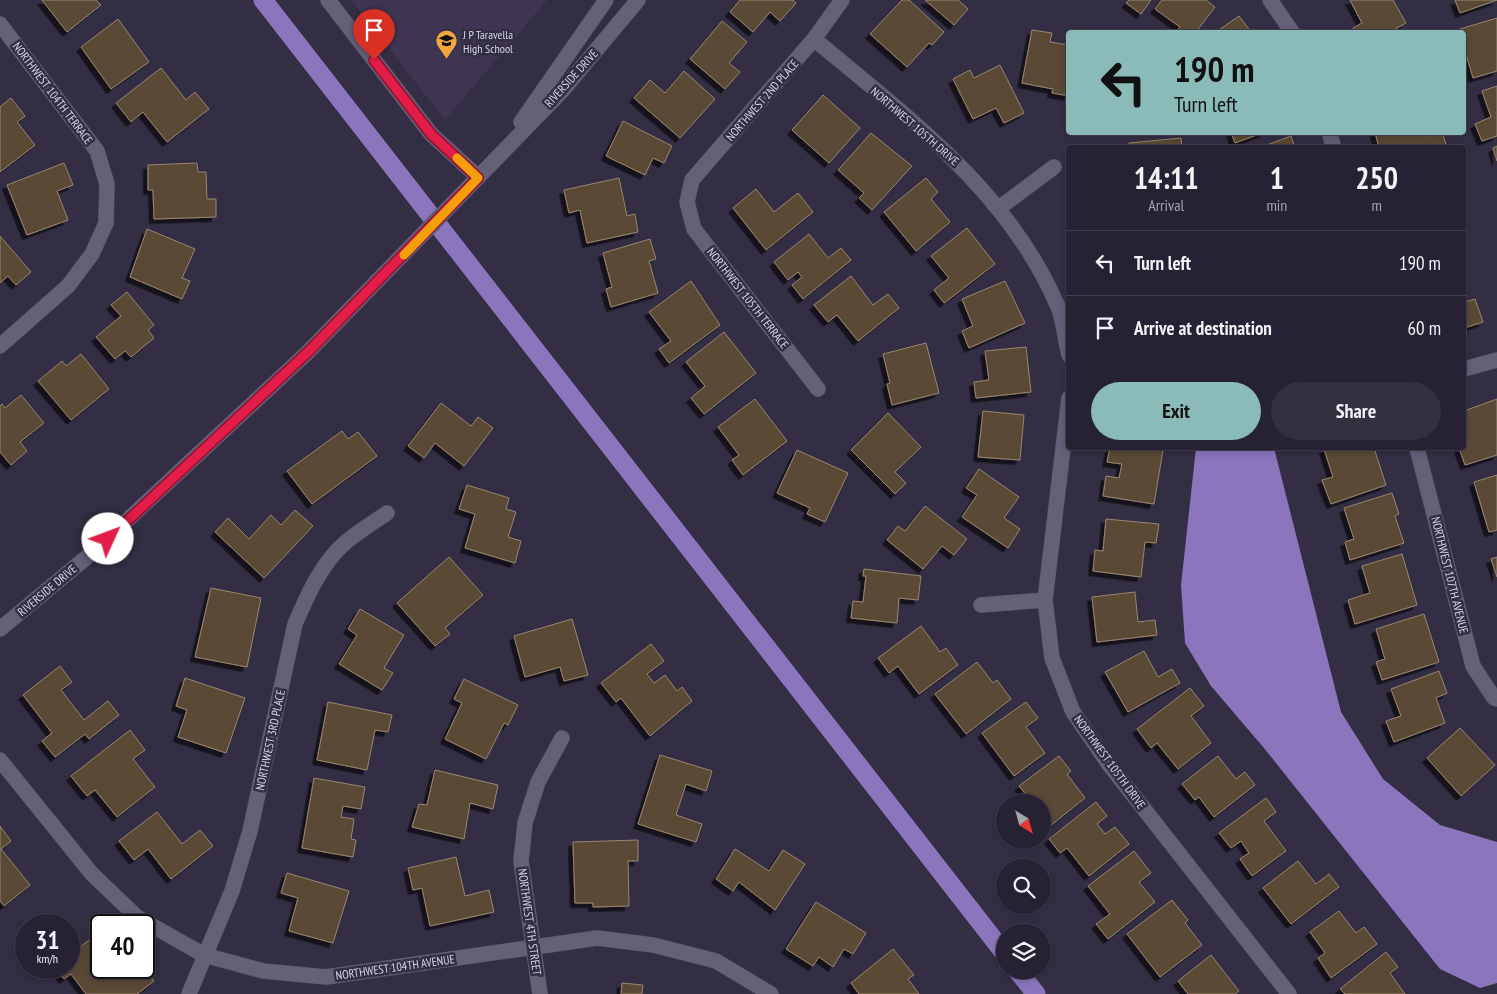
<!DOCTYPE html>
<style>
body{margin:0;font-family:"PT Sans Narrow",sans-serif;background:#332f3f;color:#f1f3f6;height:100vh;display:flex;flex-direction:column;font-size:19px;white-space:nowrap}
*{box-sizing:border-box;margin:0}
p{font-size:16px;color:#a4a4ac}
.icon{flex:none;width:28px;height:28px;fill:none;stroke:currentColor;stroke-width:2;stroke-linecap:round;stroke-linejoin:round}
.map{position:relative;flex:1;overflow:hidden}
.panel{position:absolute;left:1066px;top:145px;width:400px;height:305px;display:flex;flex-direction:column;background:#272233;border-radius:5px;box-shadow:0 2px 8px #0003,0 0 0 1px #433f4e}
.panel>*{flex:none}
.guide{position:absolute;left:1066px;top:30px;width:400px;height:105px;border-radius:5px;box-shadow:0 2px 8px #0003,0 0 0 1px #433f4e;background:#8bbbb9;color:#111;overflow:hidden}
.needle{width:32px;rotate:143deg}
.tools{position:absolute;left:996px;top:794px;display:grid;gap:10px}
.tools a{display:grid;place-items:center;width:55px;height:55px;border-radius:50%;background:#272233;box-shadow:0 2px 8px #0003,0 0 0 1px #433f4e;font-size:25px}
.speed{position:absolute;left:15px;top:914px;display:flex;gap:10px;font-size:25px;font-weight:700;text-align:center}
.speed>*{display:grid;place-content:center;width:65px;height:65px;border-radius:50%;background:#272233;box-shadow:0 2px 8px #0003,0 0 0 1px #433f4e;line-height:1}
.speed small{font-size:12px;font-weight:400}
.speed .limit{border:2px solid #111;border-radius:8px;background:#fff;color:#111}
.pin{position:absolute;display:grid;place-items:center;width:42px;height:42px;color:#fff;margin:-51px -21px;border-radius:50% 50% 50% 0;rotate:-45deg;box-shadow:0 0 5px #0007}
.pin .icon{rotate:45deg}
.me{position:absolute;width:55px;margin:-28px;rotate:47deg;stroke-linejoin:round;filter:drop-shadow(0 0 4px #0008)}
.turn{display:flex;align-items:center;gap:18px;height:105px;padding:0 25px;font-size:22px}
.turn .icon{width:65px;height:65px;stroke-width:2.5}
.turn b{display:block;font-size:35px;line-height:42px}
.eta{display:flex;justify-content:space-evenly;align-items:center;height:85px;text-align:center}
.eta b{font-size:30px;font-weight:700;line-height:35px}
.button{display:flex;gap:10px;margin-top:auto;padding:10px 25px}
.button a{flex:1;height:58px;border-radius:30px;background:#8bbbb9;color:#111;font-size:20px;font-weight:700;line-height:58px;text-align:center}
.button a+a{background:#332f3f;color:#f1f3f6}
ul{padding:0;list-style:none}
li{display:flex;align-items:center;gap:15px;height:65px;padding:0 25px;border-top:1px solid #433f4e}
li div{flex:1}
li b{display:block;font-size:19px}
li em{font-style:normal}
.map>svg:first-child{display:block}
</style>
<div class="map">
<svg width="1497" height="994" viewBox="0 0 1497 994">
<defs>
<filter id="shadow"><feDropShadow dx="-4.5" dy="4.5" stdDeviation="0" flood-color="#0009"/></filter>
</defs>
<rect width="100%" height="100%" fill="#342e44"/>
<!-- built -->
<path fill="#3d3551" d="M351 0H547L445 120Z"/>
<!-- water -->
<path fill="#8b76bd" d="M1196 448H1274L1341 712 1383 779 1440 825 1497 842V983L1480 988 1440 969 1264 748 1211 686 1185 643 1181 585Z"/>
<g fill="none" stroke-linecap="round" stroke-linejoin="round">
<!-- canal -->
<path stroke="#8b76bd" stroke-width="19" d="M263 0 1005 954
M1017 970 1036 994"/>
</g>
<!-- building -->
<path fill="#5a4834" stroke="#9a8670" filter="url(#shadow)" d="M42 0H96L101 5 67 32Z
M740 0H793L796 3 780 21 770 12 753 32 730 12Z
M902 0H909L944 32 932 45 929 43 907 67 870 34Z
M925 0H958L968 9 954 25Z
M1129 0H1151L1141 14 1126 3Z
M1162 0H1206L1215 7 1196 32H1176L1180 27 1155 9Z
M1350 0H1393L1406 23 1390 32H1355L1353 28 1362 23Z
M1455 0H1497L1460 13Z
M1239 16 1251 32H1216Z
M1497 18V71L1473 78 1464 47V32H1450Z
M118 19 149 62 111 89 81 47Z
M722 21 747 42 729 63 740 72 725 89 690 59Z
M1032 30 1052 33 1050 42 1069 45V96L1052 93 1053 89 1022 83Z
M1000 65 1024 113 1004 123 996 108 973 119 953 79 970 70 974 78Z
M161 68 186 100 195 92 209 109 167 142 143 112 131 122 116 103Z
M684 71 715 99 680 138 634 98 650 80 665 93Z
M1497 86V136L1482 141 1475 124 1491 117 1482 91Z
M823 95 860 128 829 163 792 130Z
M11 98 25 116 17 122 35 145 0 172V107Z
M623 121 672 146 664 163 653 158 645 175 606 156Z
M1231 132H1265L1235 143Z
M1375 132H1423L1424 136 1442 132 1447 147 1379 148Z
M871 133 912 166 872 210 859 198 864 193 838 170Z
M1291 136 1295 148H1259Z
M1181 138 1182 148H1129V143Z
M1497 146V161L1493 148Z
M64 163 73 185 57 191 68 220 27 235 7 185Z
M197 163 198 172H206L207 199H216V217L154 219 153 190H148V165Z
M619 178 627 216 635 214 638 232 587 243 580 210 569 213 564 190Z
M926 178 938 192 931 199 950 222 916 251 884 212Z
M756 189 774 212 798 193 813 212 766 250 733 208Z
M967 228 995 264 944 303 934 290 949 278 931 256Z
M147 229 195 249 182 278 190 281 182 299 130 277Z
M809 234 828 258 841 248 851 260 803 299 792 285 802 277 798 272 788 280 774 262Z
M0 236 31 272 16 285 8 276 0 283Z
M650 239 656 259 649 261 658 293 611 307 606 289 612 287 603 253Z
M851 276 873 305 888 294 899 308 858 341 837 315 828 322 814 305Z
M691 281 720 325 669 363 659 349 671 341 649 312Z
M1005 281 1025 323 969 348 962 331 973 326 962 299Z
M127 292 154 325 148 330 154 338 131 357 125 351 115 359 96 337 121 316 111 305Z
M1464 299 1465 302 1475 299 1483 322 1464 328Z
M724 332 756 373 704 414 691 398 705 386 686 362Z
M926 343 939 393 892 405 887 384 890 383 883 354Z
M1026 347 1031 392 976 398 974 382 989 380 985 351Z
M81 354 109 389 71 420 38 381 62 361 66 366Z
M21 395 44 423 20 442 27 451 11 465 0 452V406L2 404 5 408Z
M755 399 787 441 743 475 732 460 739 455 718 427Z
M1497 399V455L1465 465 1459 448H1464V444L1467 443 1464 433V411Z
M441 403 471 426 478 417 493 428 464 466 435 443 424 458 408 446Z
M983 411 1024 415 1020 460 978 457Z
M888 413 921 447 895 472 906 483 895 494 851 450Z
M342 431 348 439 358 432 377 456 312 504 287 471Z
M1110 448 1163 450 1154 504 1103 496 1106 476 1119 478 1122 464 1107 462Z
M1329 448H1374L1386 485 1331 504 1322 480 1333 477 1324 449Z
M797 450 848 473 825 522 807 514 810 508 777 493Z
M979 469 1019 497 1004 518 1020 529 1008 548 962 517 977 495 966 488Z
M1497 475V530L1489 532 1474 482Z
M467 485 509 498 506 509 516 512 508 537 521 541 515 563 465 548 475 514 459 509Z
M1392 493 1399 514 1395 516 1404 543 1350 560 1345 542 1354 539 1344 508Z
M925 506 967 539 954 555 942 546 923 569 887 540 898 526 905 531Z
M295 510 313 526 264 578 215 532 228 518 249 539 271 515 281 525Z
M1106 519 1159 524 1156 543 1145 542 1141 577 1093 571 1095 550 1103 551Z
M1402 554 1417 605 1355 624 1348 600 1370 593 1362 566Z
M449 557 483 595 445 628 450 634 435 646 397 603Z
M1497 557V577L1491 559Z
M864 569 921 576 918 600 899 598 897 623 851 618 853 601 863 602 866 576H863Z
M211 588 261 598 247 667 195 657Z
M1135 592 1138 622 1155 620 1157 635 1097 642 1092 597Z
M360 609 404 635 384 668 393 673 382 690 339 664 357 635 348 629Z
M1424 614 1439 662 1382 680 1376 662 1385 659 1376 629Z
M572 619 588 675 564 681 560 667 525 677 514 636Z
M921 626 940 652 946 648 958 665 919 694 898 666 889 673 878 658Z
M651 644 664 661 647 674 654 683 665 675 677 691 682 687 692 701 650 736 621 698 616 702 601 683Z
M1144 651 1158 677 1172 669 1180 683 1128 712 1105 672Z
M977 662 993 683 997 680 1011 699 966 734 935 694Z
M60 666 72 682 61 690 84 720 108 701 119 715 89 739 85 734 55 757 42 741 52 733 23 695Z
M1439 671 1447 693 1436 698 1445 723 1394 742 1386 721 1401 716 1391 689Z
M185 678 245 698 226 753 178 737 187 710 176 706Z
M464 679 518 705 508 725 504 723 486 759 445 739 462 703 454 699Z
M1190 688 1204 706 1191 716 1211 743 1178 769 1157 743 1151 748 1137 729Z
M328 702 392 715 388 732 375 730 367 770 317 760Z
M1026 702 1038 718 1026 727 1045 753 1014 776 982 733Z
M1460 728 1495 765 1461 796 1427 758Z
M130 730 145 750 133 759 155 787 117 817 95 790 87 796 71 776Z
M660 755 712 771 706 791 686 784 676 815 702 824 696 842 638 824Z
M1059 756 1071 771 1067 774 1085 798 1044 831 1042 802H1032L1019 786Z
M1218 756 1236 779 1245 772 1255 785 1214 817 1199 797 1195 800 1182 784Z
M435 770 498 785 493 809 470 803 464 839 412 827 419 804 427 805Z
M314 778 365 787 361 809 343 806 341 817 354 819 351 839 356 840 353 857 302 848Z
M1266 798 1276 812 1264 821 1286 851 1252 876 1240 859 1249 853 1241 841 1231 848 1219 833Z
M1096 802 1107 816 1097 824 1105 834 1115 827 1129 844 1089 876 1067 848 1060 853 1049 839Z
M157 812 182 844 200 830 213 846 171 879 148 849 134 860 119 841Z
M0 826 11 841 1 849 30 885 4 906 0 901Z
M638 840V861H628L629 906 593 907V903H575L573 842Z
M735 849 769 871 783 850 805 864 775 910 739 882 733 891 716 879Z
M1134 851 1151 873 1139 882 1155 902 1108 939 1096 924 1110 914 1088 886Z
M456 857 465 896 489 890 494 912 430 926 422 888 413 890 408 868Z
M1298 861 1316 884 1329 874 1339 887 1291 924 1263 888Z
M287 873 349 891 333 943 289 931 298 898 281 893Z
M1172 900 1188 920 1185 923 1202 945 1160 977 1127 934Z
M816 902 866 933 853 954 844 949 833 967 819 957 813 966 786 949Z
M1339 911 1356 933 1364 927 1377 944 1331 978 1318 958 1325 953 1310 932Z
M94 936 101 945V968H118L124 975 134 968H144L154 981 137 994H86L71 974 64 979 55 968H69V956Z
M893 949 914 975 908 979 919 994H859L851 983Z
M1386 952 1398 967 1390 973 1405 994H1345L1340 989Z
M1211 955 1239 991 1235 994H1188L1178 981Z
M622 983 643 985 642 994H621Z"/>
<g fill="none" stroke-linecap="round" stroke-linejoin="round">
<defs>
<path id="minor" d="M328 0 431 134 478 177
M1270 0 1292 32
M0 24 97 151 107 184 106 223 92 254 68 286 0 346
M814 39C907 117 1009 191 1058 307 1064 321 1065 340 1069 355
M521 122 606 0
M1329 132 1334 148
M999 208 1054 167
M1464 369 1497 360
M818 389 694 229 687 202 692 180 814 39 842 0
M1069 398 1045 600 1052 658 1073 712 1108 763 1289 994
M1417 448 1473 666 1494 698 1497 699
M981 605 1045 600
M0 629 93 552 308 352 562 91 638 0
M0 760 92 874 137 917 204 955 263 971 326 977 597 938 653 945 716 961 771 994
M189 994 232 891 250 831 295 624C307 596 322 562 346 542 359 531 374 522 387 513
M540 994 521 861 525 823 538 782 562 738"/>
</defs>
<!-- minor casing -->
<use href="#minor" stroke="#514a5e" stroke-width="16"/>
<!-- minor -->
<use href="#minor" stroke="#655f78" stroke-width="15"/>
</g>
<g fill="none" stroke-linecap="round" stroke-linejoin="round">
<defs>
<path id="route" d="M108 539 308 352 478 178 431 134 374 60"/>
</defs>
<!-- route casing -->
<use href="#route" stroke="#92132f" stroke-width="12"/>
<!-- route -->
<use href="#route" stroke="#e11d48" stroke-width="9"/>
<!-- slow -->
<path stroke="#f59e0b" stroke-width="9" d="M404 255 478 178 457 158"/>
</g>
<!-- icons -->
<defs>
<symbol id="school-pin" viewBox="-11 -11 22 30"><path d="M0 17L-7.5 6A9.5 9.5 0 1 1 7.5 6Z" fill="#f2a541" stroke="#342e44"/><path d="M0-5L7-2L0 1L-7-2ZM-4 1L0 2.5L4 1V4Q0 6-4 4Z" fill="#111"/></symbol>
</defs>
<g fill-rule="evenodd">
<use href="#school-pin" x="434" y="28" width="25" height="34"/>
</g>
<g text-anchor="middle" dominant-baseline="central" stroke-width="5" stroke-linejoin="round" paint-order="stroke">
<!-- poi labels -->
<g font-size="12" fill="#d8d4e3" stroke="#342e44" text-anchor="start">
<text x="463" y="34">J P Taravella<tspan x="463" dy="14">High School</tspan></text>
</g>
<!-- street labels -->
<g font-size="12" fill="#d8d4e3" stroke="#342e44">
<text transform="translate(571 78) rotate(-48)">RIVERSIDE DRIVE</text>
<text transform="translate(53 93) rotate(53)">NORTHWEST 104TH TERRACE</text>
<text transform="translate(762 100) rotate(-49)">NORTHWEST 2ND PLACE</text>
<text transform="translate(915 126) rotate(41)">NORTHWEST 105TH DRIVE</text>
<text transform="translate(748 298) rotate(52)">NORTHWEST 105TH TERRACE</text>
<text transform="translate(1450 575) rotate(76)">NORTHWEST 107TH AVENUE</text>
<text transform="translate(47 590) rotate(-40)">RIVERSIDE DRIVE</text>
<text transform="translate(270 740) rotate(-78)">NORTHWEST 3RD PLACE</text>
<text transform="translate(1110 762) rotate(54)">NORTHWEST 105TH DRIVE</text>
<text transform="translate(530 922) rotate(82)">NORTHWEST 4TH STREET</text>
<text transform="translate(395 967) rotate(-8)">NORTHWEST 104TH AVENUE</text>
</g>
</g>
</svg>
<div class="tools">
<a><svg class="needle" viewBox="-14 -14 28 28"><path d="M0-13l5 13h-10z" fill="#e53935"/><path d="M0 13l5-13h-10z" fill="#a4a4ac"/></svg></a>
<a><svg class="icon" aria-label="search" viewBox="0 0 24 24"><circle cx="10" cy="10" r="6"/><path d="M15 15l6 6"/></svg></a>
<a><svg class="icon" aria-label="layers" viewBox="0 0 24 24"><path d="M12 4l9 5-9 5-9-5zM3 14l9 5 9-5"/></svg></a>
</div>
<div class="speed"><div>31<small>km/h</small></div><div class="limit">40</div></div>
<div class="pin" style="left:374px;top:60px;background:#d93025"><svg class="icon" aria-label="arrive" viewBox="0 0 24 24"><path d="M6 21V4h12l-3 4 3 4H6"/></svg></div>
<svg class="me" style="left:108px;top:539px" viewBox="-20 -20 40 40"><circle r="19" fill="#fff"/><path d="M0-13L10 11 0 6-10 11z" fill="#e11d48"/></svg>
<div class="guide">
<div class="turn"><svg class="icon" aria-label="left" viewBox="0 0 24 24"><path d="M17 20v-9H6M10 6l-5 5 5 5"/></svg><div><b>190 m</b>Turn left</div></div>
</div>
<section class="panel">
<div class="eta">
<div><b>14:11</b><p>Arrival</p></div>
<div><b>1</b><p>min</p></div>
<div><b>250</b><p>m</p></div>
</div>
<ul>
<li><svg class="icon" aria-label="left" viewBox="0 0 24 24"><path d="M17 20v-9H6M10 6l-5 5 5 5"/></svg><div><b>Turn left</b></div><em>190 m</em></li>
<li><svg class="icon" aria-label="arrive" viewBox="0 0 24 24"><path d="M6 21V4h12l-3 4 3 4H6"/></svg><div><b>Arrive at destination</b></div><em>60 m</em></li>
</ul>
<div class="button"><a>Exit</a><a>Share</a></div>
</section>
</div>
